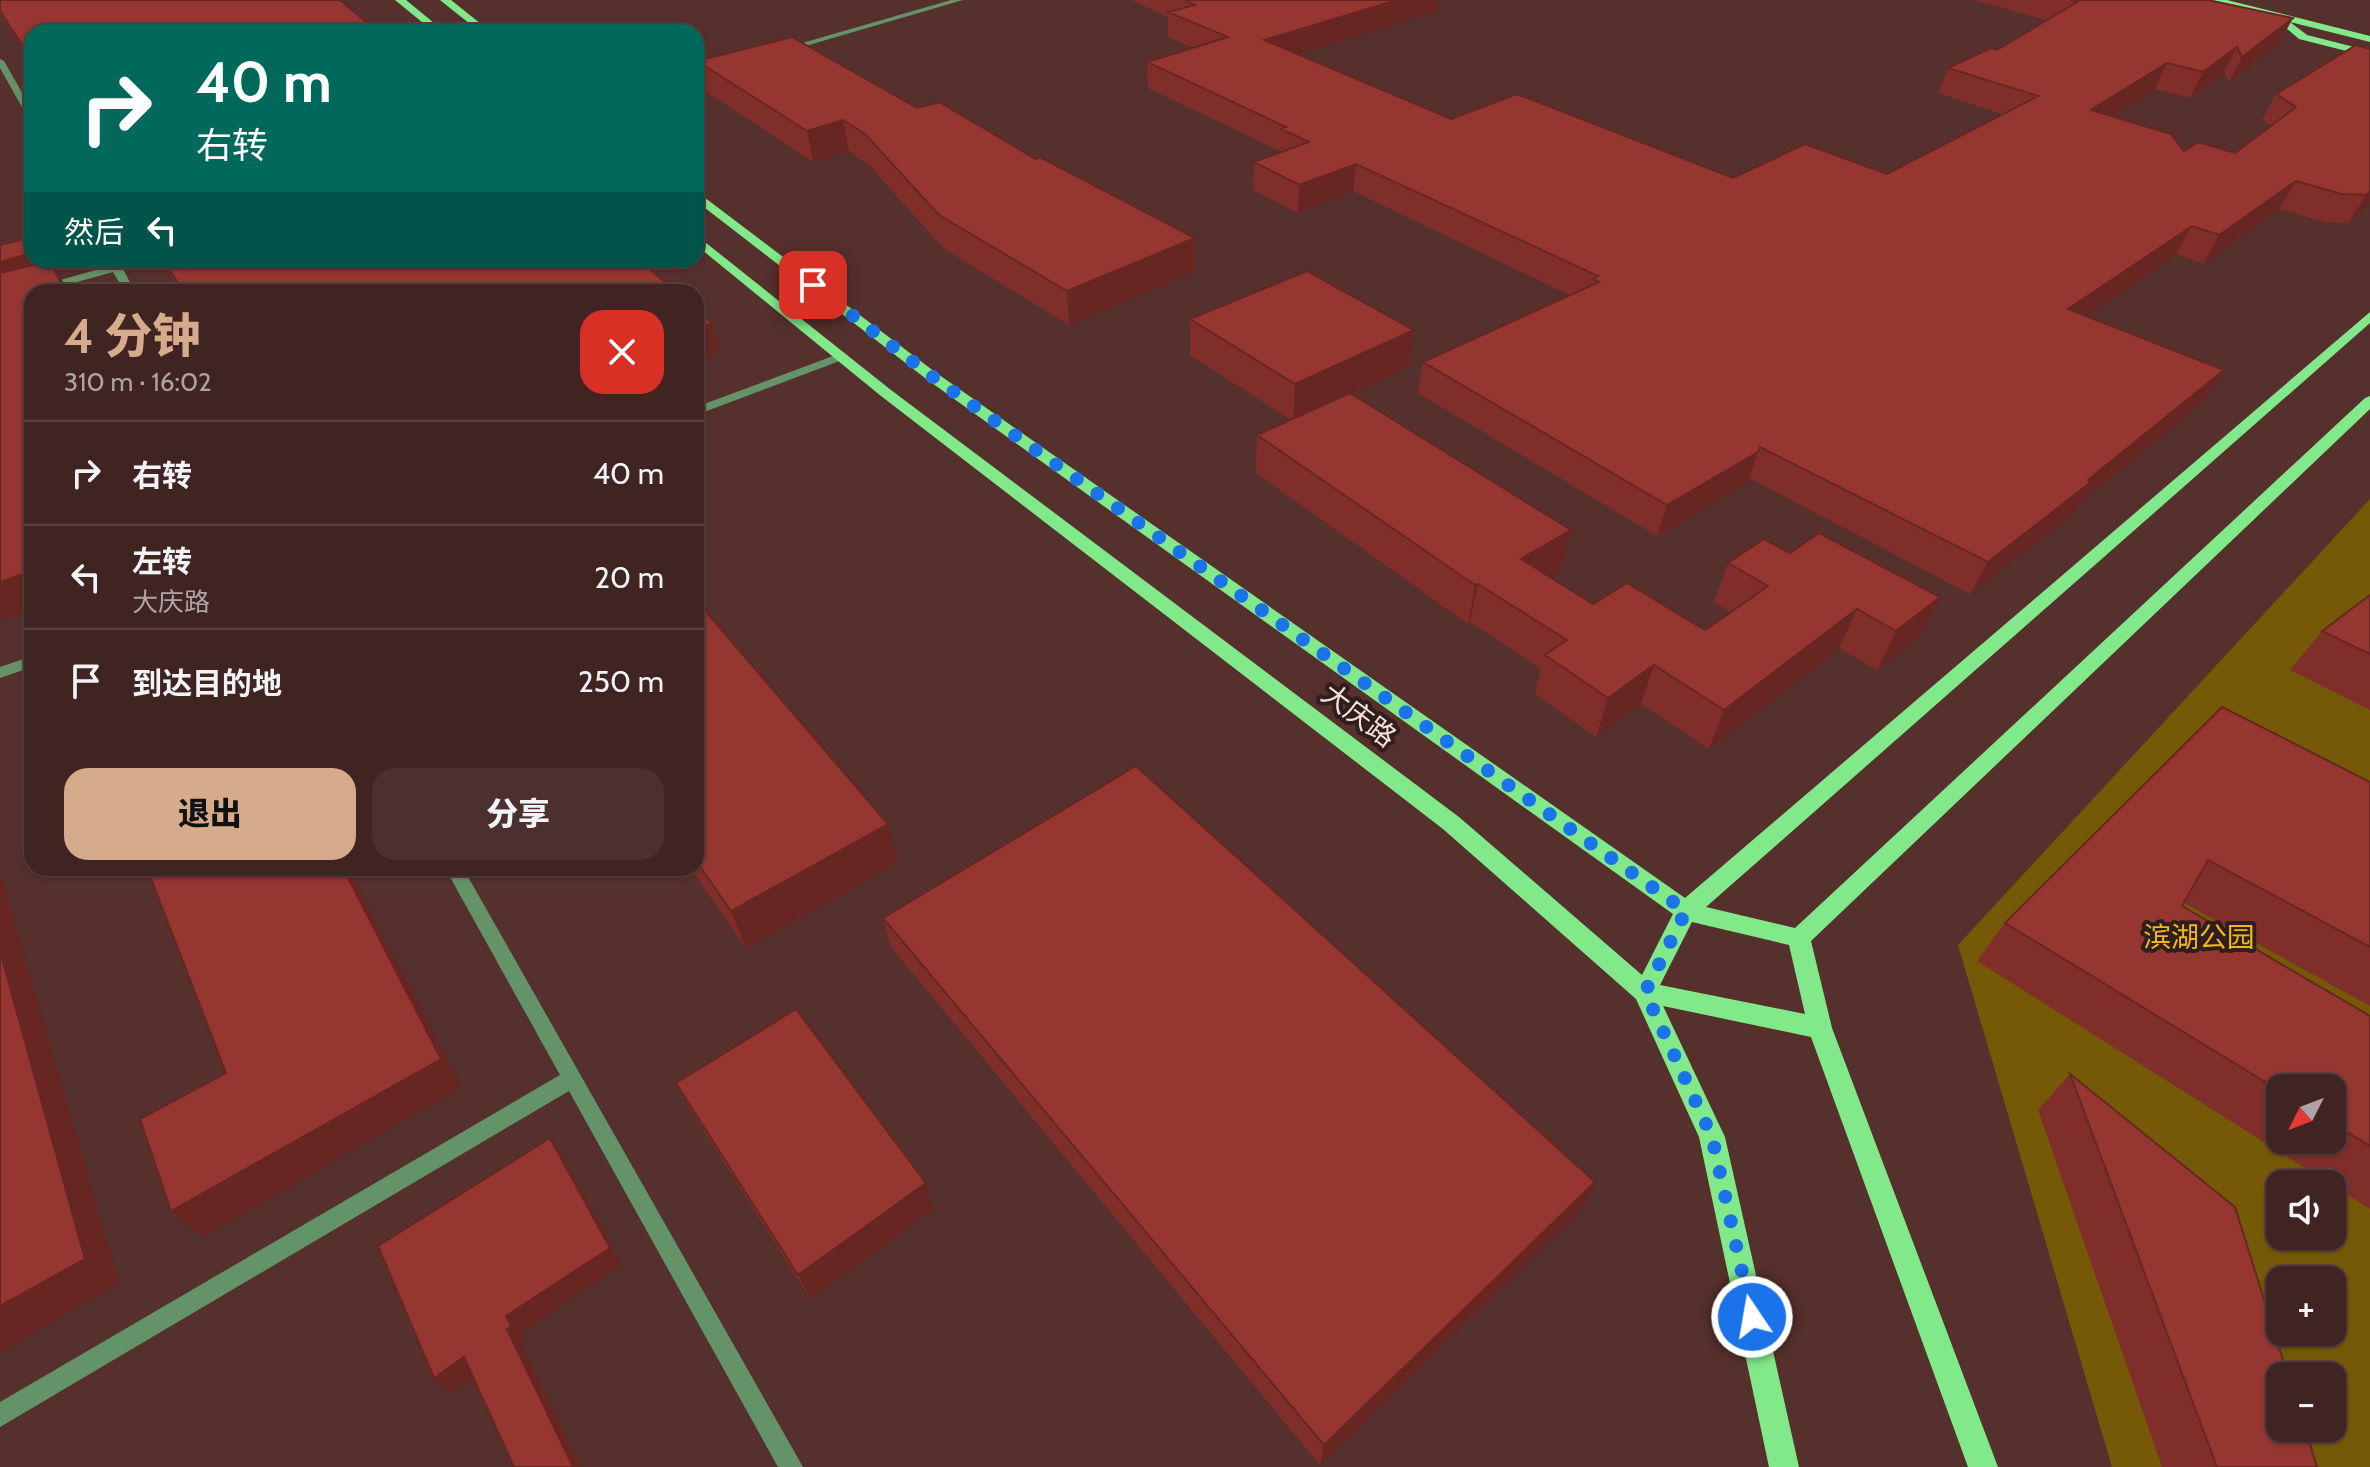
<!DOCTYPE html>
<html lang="zh">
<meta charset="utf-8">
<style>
body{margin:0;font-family:Cabin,"Noto Sans SC",sans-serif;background:#4b302f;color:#f1f3f6;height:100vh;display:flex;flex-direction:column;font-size:30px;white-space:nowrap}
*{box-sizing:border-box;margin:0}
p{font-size:26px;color:#aea4a5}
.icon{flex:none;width:44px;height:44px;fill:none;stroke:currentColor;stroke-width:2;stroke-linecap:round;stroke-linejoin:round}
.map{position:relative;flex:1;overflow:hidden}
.panel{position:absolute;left:24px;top:284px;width:680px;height:592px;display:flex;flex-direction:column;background:#402422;border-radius:24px;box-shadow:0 2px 6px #0004,0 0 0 2px #594140}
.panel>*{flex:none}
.banner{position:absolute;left:24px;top:24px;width:680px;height:244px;border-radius:24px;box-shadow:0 2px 6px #0004,0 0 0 2px #594140;background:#00695c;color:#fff;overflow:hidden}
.needle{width:52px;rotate:228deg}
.controls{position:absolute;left:2266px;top:1074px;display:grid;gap:16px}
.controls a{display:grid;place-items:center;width:80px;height:80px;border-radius:16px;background:#402422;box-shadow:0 2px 6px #0004,0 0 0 2px #594140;font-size:40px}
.pin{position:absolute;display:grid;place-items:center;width:68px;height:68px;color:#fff;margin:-34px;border-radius:16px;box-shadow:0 4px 12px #0006}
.me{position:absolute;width:88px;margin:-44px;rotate:348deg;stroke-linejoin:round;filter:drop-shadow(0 0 6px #0008)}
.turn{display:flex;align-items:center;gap:28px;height:168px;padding:0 40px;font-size:36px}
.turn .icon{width:104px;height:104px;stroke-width:2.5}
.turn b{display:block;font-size:56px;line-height:68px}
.then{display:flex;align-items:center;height:76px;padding:0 40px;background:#0003;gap:16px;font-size:30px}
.round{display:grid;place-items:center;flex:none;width:84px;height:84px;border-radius:24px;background:#4b302f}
.summary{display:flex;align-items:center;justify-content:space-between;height:136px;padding:0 40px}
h1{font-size:48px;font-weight:800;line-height:60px;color:#d6ab8b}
.cta{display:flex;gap:16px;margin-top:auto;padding:16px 40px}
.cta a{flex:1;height:92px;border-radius:24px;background:#d6ab8b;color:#111;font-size:32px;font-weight:800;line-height:92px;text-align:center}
.cta a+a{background:#4b302f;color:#f1f3f6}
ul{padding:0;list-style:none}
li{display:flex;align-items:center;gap:24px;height:104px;padding:0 40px;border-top:2px solid #594140}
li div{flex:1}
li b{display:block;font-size:30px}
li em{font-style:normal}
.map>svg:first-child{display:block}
</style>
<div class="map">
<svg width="2370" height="1467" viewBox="0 0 2370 1467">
<rect width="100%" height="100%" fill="#56302d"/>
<!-- green -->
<path fill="#765906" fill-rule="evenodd" d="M2370 499V1467H2112L1958 945ZM2280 1088H2332V1140H2280ZM2280 1184H2332V1236H2280ZM2280 1280H2332V1332H2280ZM2280 1376H2332V1428H2280Z"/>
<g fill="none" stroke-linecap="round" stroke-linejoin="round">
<!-- service -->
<path fill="#639366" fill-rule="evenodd" d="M0 59 4 61 32 110V121L28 118 0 68Z
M107 260H117L119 264 133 260H150L123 269 135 292H125L113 272 41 292H32V295L0 303V297L110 266Z
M841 353 847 357 845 359 696 415V407Z
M32 656V667L0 678V667Z
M445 868H463L803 1467H778L569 1091 0 1427V1402L560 1075Z"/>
<!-- minor -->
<path fill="#639366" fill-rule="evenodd" d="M951 0H963L785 52 778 50Z"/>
<!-- primary -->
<path fill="#82e98b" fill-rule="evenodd" d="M395 0H406L445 32H434Z
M440 0H451L491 32H480Z
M2211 0H2227L2370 36V42L2290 22 2307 35 2370 51V57L2299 39 2280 23 2279 19Z
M696 191 935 372 1685 898 2370 312V323L1706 907 1795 928 2365 398 2370 396V409L1811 941 1832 1028 1998 1467H1968L1811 1037 1663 1006 1725 1137 1799 1467H1769L1699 1137 1636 999 1443 829 881 396 696 245V235L891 390 1459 817 1642 975 1673 914 925 378 696 201ZM1692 922 1789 945 1805 1014 1660 985Z"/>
</g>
<!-- wall -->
<path fill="#802e2a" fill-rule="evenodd" d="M0 0 32 32V62L0 14Z
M1131 0H1438L1437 11 1297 54 1451 119 1733 178 1887 174 2002 114 1938 93 1948 68 1997 50 2046 20 1974 0H2208L2293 18 2279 43 2229 82 2224 72 2190 98 2155 89 2111 116 2184 151 2235 153 2271 126 2262 120 2276 94 2370 49V203L2348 223 2325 222 2279 209 2203 264 2176 254 2086 316 2205 400 2078 504 2073 513 1970 594 1749 478 1747 483 1657 536 1418 393 1423 362 1569 295 1353 191 1298 213 1253 190 1254 162 1280 153V151L1148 88 1147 62 1194 48 1168 37V17Z
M697 61 917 108 1036 159 1195 238V271L1069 325 943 248 870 166 849 151 813 162 705 91Z
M161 260H639L676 292H182Z
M1190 319 1409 366 1352 394 1571 530 1562 569 1549 576 1593 604 1705 630 1731 612 1714 602 1728 563 1790 553 1940 597 1919 636 1877 670 1839 648 1709 749 1641 704 1596 737 1535 694 1541 669 1470 622 1468 624 1256 473 1257 435 1291 420 1190 355Z
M2370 595V710L2290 670 2322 631Z
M696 600 898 862 746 948 690 868H696Z
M2370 782V1006L2184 903 2182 906 2370 1016V1209L1977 961 2005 923ZM2280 1088H2332V1140H2280Z
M883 918 1595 1182 1583 1208 1320 1465 891 947Z
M2070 1074 2317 1467H2162L2038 1110Z
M676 1083 933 1209 810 1299 691 1110Z"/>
<!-- shaded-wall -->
<path fill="#682622" d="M1397 0H1438L1437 11 1263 65 1264 40Z
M2293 18 2279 43 2229 82 2242 57Z
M2237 47 2224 72 2190 98 2203 72Z
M2167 63 2155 89 2079 137 2091 110Z
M843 120 849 151 813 162 807 131Z
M1356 164 1353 191 1298 213 1299 185Z
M2296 181 2279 209 2203 264 2219 235Z
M2370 191V203L2348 223 2366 195Z
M2192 226 2176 254 2053 339 2068 309Z
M1195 238V271L1069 325 1067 291Z
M32 253V260H50L69 292 0 294V262Z
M712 323 720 351 696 360V329Z
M1414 330 1409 366 1293 422 1295 384Z
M2224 370 2205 400 2078 504 2073 513 1970 594 1988 562Z
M1760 447 1747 483 1657 536 1667 505Z
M1571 530 1562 569 1513 598 1521 559Z
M32 571V609L0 621V582Z
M1478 584 1470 622 1468 624 1475 585Z
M1940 597 1919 636 1877 670 1896 631Z
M1857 609 1839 648 1709 749 1724 710Z
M1654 665 1641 704 1596 737 1608 698Z
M888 824 898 862 746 948 731 911Z
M343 868H348L462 1087 202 1237 171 1211Z
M0 872 119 1283 0 1352Z
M550 1138 562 1156 622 1264 521 1332 526 1342 522 1345 581 1467H573L507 1329 506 1316Z
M1595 1182 1583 1208 1320 1465 1324 1445Z
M926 1183 933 1209 810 1299 798 1275Z
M464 1357 480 1373 451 1393 434 1378Z"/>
<!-- building -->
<path fill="#953631" stroke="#682622" stroke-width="2" d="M0 0H340L378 32H32V60L0 11Z
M1185 0H1397L1264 40 1451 119 1517 94 1733 178 1805 144 1887 174 2038 96 1948 68 1991 48 1997 50 2077 2 2071 0H2208L2293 18 2242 57 2237 47 2203 72 2167 63 2091 110 2171 134 2184 151 2198 142 2235 153 2296 107 2276 94 2356 45 2370 49V191L2366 195 2342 194 2296 181 2219 235 2192 226 2068 309 2224 370 2088 480 2091 482 1988 562 1760 447 1758 452 1667 505 1423 362 1599 282 1593 279 1598 276 1356 164 1299 185 1254 162 1309 142 1281 129 1286 127 1147 62 1228 37 1168 12 1195 5Z
M792 37 917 108 939 102 1036 159 1040 157 1195 238 1067 291 939 215 865 134 843 120 807 131 697 61Z
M32 237V253L0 262V245Z
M163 260H639L676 292H184Z
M49 261 66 292H32V571L0 582V273Z
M1307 271 1414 330 1295 384 1190 319Z
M696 309 712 323 696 329Z
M1350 393 1571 530 1521 559 1593 604 1627 583 1705 630 1768 586 1728 563 1764 539 1790 553 1819 533 1940 597 1896 631 1857 609 1724 710 1654 665 1608 698 1545 655 1567 640 1478 584 1475 585 1257 435Z
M2370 595V654L2322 631Z
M696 600 888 824 731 911 696 861Z
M2222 707 2370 782V947L2208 860 2182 906 2370 1016V1146L2332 1123V1088H2280V1091L2005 923Z
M1136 766 1595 1182 1324 1445 883 918Z
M147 868H343L441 1059 171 1211 140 1119 226 1073Z
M0 951 85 1259 0 1306Z
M796 1009 926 1183 798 1275 676 1083Z
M2070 1074 2235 1207 2288 1376H2280V1428H2305L2317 1467H2217Z
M550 1138 610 1248 506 1316 511 1326 507 1329 573 1467H514L464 1357 434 1378 378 1246Z"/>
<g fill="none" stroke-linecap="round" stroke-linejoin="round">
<!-- route -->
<path stroke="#1a73e8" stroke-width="14" stroke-dasharray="0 25.2" d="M813 285 930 375 1686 911 1645 992 1712 1137 1752 1317"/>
</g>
<g text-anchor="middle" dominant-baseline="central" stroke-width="8" stroke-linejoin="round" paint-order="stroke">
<!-- street labels -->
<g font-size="28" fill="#f8dfdc" stroke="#301e1c">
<text transform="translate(1359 715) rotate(37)">大庆路</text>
</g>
<!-- park labels -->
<g font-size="28" fill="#eeb720" stroke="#301e1c">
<text x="2199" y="937">滨湖公园</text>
</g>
</g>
</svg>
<div class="controls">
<a><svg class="needle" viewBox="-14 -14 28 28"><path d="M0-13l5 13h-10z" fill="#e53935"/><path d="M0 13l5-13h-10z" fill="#aea4a5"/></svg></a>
<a><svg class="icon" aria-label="sound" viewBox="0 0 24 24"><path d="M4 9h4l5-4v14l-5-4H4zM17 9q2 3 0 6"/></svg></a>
<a>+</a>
<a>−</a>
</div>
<div class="pin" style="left:813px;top:285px;background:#d93025"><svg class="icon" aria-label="arrive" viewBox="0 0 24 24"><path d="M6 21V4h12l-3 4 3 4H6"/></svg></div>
<svg class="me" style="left:1752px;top:1317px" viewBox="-20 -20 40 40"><circle r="17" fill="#1a73e8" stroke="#fff" stroke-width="3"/><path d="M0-11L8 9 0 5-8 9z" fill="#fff"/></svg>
<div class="banner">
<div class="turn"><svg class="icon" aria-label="right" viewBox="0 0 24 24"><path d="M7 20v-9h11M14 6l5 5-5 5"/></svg><div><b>40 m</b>右转</div></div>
<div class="then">然后<svg class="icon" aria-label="left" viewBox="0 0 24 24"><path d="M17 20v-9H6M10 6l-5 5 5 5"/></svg></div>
</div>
<section class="panel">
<div class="summary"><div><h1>4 分钟</h1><p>310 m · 16:02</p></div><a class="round" style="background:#d93025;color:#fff"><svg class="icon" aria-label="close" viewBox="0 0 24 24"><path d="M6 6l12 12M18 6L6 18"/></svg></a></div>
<ul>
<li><svg class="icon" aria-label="right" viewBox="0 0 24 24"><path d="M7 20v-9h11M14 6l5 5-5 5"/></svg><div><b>右转</b></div><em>40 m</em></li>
<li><svg class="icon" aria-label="left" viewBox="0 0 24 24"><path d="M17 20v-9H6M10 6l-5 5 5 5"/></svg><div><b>左转</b><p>大庆路</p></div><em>20 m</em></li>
<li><svg class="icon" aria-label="arrive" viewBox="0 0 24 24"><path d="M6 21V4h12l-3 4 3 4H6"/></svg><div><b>到达目的地</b></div><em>250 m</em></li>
</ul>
<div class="cta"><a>退出</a><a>分享</a></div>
</section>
</div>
